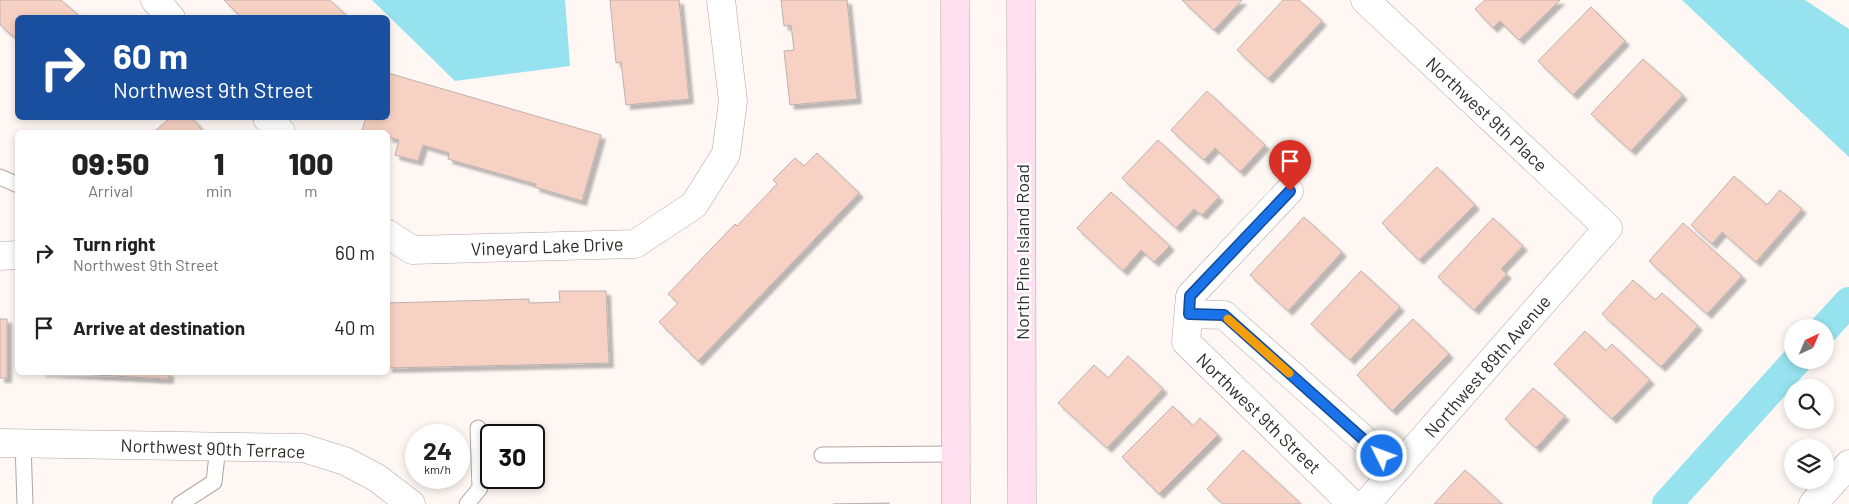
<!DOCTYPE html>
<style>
body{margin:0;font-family:Barlow,sans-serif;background:#f2f2f2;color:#222;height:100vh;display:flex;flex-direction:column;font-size:19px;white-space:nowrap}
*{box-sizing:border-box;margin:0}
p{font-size:16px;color:#767676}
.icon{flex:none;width:28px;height:28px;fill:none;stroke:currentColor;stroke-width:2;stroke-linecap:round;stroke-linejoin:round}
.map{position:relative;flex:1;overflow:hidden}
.details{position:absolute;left:15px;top:130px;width:375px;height:245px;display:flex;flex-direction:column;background:#fff;border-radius:8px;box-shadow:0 2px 8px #0003}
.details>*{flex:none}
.hud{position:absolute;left:15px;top:15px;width:375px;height:105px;border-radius:8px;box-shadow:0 2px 8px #0003;background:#1a4fa0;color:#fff;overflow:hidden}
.needle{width:32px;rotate:44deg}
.controls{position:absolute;left:1784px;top:319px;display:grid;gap:10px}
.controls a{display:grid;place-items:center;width:50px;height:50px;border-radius:50%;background:#fff;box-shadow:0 2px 8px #0003;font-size:25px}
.speed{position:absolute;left:405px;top:424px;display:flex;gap:10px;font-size:25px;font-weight:700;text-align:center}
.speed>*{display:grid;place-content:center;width:65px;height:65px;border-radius:50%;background:#fff;box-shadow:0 2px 8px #0003;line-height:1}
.speed small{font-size:12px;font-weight:400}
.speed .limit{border:2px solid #111;border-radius:8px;background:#fff;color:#111}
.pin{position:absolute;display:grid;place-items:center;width:42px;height:42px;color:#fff;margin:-51px -21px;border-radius:50% 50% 50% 0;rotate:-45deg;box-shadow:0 0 5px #0007}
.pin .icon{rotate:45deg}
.me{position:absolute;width:55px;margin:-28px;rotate:312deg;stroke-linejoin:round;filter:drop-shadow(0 0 4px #0008)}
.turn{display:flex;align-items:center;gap:18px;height:105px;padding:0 15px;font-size:22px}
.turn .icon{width:65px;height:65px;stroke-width:2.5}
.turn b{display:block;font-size:35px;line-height:42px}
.eta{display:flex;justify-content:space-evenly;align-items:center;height:85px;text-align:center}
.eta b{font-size:30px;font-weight:800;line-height:35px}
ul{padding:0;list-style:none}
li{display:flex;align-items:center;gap:15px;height:75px;padding:0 15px}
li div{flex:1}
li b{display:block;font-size:19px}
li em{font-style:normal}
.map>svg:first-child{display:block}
</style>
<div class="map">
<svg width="1849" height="504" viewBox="0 0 1849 504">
<defs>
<filter id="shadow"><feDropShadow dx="4.5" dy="4.5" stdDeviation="1" flood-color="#0004"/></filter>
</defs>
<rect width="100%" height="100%" fill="#fef7f4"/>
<!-- water -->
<path fill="#96e2ee" d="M372 0H565L570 66 455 81Z
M1682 0H1805L1849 29V157Z"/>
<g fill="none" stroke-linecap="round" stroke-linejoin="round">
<!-- canal -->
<path stroke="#96e2ee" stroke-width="30" d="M1825 328 1849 302
M1667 504 1797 360"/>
</g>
<!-- building -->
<path fill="#f7d2c4" stroke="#beb2ae" filter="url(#shadow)" d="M0 0H61L82 18H18V40L0 25Z
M224 0H330L349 18H242Z
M610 0H679L689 99 626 105 621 62 616 63Z
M781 0H847L857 99 790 105 784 51 794 50 791 25 784 26Z
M1182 0H1242L1214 30Z
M1283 0H1299L1322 21 1268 79 1237 50Z
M1485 0H1560L1519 40 1500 21 1493 28 1475 9Z
M1591 7 1625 41 1573 95 1538 61Z
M1643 59 1683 95 1631 151 1591 114Z
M388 73 601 135 582 201 535 187 536 184 448 159 449 153 423 145 418 161 395 155 399 140 388 137V132H372L362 130 366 118H388Z
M1207 91 1265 145 1240 172 1215 148 1204 160 1171 130Z
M170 118H192L204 132H154Z
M1158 140 1219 197 1202 215 1194 209 1176 228 1122 178Z
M817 153 859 193 698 361 659 322 678 303 668 294 735 224 737 226 777 184 773 180 795 158 804 166Z
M1437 167 1475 205 1419 260 1382 223Z
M1734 176 1767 205 1780 190 1802 209 1756 262 1722 232 1712 244 1691 225Z
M1111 192 1170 246 1154 262 1141 250 1123 271 1077 228Z
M1304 217 1342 252 1288 311 1250 275Z
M1493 218 1523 246 1501 269 1507 274 1474 310 1438 277Z
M1683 223 1742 276 1707 314 1649 261Z
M1361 271 1400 307 1350 360 1311 324Z
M1633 280 1655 300 1662 293 1698 326 1661 367 1602 314Z
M559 291H606L609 363 388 368V303L529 299V303L560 302Z
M0 319H7V378H0Z
M1413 319 1449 354 1392 411 1357 375Z
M1585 331 1606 351 1612 344 1650 380 1612 419 1554 364Z
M1128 356 1163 389 1107 448 1058 403 1094 365 1108 378Z
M41 372H169V379Z
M1533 388 1565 416 1536 448 1505 419Z
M1173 406 1193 426 1200 418 1218 435 1159 494 1122 457Z
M1243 450 1300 503 1299 504H1223L1207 489Z
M1465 470 1502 504H1434Z
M889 503V504H833Z"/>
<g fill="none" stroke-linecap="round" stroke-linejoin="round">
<defs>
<path id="lane" d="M0 177 18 185
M23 443 25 504
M822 455 955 454
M180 504 214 482 218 446
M467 504 480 488 478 428"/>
<path id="street" d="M155 0 171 18
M1365 0 1608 228 1366 504
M267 118 281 132
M1289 191 1190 296 1186 342 1352 504
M388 234 412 250 635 244 694 205 726 154 733 101 721 0
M0 256 18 255
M1189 314 1224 315 1397 469
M0 443 303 448 345 461 377 478 411 504
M1813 504 1849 464"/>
<path id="secondary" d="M955 0 956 504
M1021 0 1022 504"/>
</defs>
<!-- lane casing -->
<use href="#lane" stroke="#b1a5a1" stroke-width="17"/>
<!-- street casing -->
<use href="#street" stroke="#b1a5a1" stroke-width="29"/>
<!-- secondary casing -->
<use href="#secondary" stroke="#b1a5a1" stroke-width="29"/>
<!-- lane -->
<use href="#lane" stroke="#fff" stroke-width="15"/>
<!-- street -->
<use href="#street" stroke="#fff" stroke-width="28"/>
<!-- secondary -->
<use href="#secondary" stroke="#fddff0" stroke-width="28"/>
</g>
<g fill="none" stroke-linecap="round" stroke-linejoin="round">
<defs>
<path id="route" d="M1290 191 1190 296 1189 314 1224 315 1382 456"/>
</defs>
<!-- route casing -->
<use href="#route" stroke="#114b97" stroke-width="12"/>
<!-- route -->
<use href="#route" stroke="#1a73e8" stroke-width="9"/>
<!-- slow -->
<path stroke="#f59e0b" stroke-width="9" d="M1228 319 1289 373"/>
</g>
<g text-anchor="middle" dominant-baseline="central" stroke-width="5" stroke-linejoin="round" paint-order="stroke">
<!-- street labels -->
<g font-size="18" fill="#312c2b" stroke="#fff">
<text transform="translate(1487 114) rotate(43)">Northwest 9th Place</text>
<text transform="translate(547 246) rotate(-2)">Vineyard Lake Drive</text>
<text transform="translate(1022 252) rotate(-90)">North Pine Island Road</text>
<text transform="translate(1487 366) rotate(-49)">Northwest 89th Avenue</text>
<text transform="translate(1259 413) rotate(44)">Northwest 9th Street</text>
<text transform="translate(213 448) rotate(2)">Northwest 90th Terrace</text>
</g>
</g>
</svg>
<div class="controls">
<a><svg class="needle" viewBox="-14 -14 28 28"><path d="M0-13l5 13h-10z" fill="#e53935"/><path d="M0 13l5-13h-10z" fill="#767676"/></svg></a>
<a><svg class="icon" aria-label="search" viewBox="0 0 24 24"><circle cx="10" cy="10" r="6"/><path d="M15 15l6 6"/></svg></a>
<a><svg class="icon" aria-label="layers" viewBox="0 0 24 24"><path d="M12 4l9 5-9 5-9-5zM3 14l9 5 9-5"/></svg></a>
</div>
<div class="speed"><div>24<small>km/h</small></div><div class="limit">30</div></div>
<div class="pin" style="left:1290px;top:191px;background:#d93025"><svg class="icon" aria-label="arrive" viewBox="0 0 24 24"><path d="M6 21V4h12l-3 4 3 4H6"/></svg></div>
<svg class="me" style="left:1382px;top:456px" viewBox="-20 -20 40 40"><circle r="17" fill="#1a73e8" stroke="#fff" stroke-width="3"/><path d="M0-11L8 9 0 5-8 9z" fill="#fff"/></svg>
<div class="hud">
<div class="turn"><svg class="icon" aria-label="right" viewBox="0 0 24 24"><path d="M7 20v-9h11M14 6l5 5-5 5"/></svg><div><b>60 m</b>Northwest 9th Street</div></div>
</div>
<section class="details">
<div class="eta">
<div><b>09:50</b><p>Arrival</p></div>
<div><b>1</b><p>min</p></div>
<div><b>100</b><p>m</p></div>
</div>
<ul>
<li><svg class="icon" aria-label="right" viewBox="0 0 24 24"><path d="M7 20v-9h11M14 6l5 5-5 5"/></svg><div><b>Turn right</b><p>Northwest 9th Street</p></div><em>60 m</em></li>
<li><svg class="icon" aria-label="arrive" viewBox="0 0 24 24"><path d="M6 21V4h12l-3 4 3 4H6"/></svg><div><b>Arrive at destination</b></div><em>40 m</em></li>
</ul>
</section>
</div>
